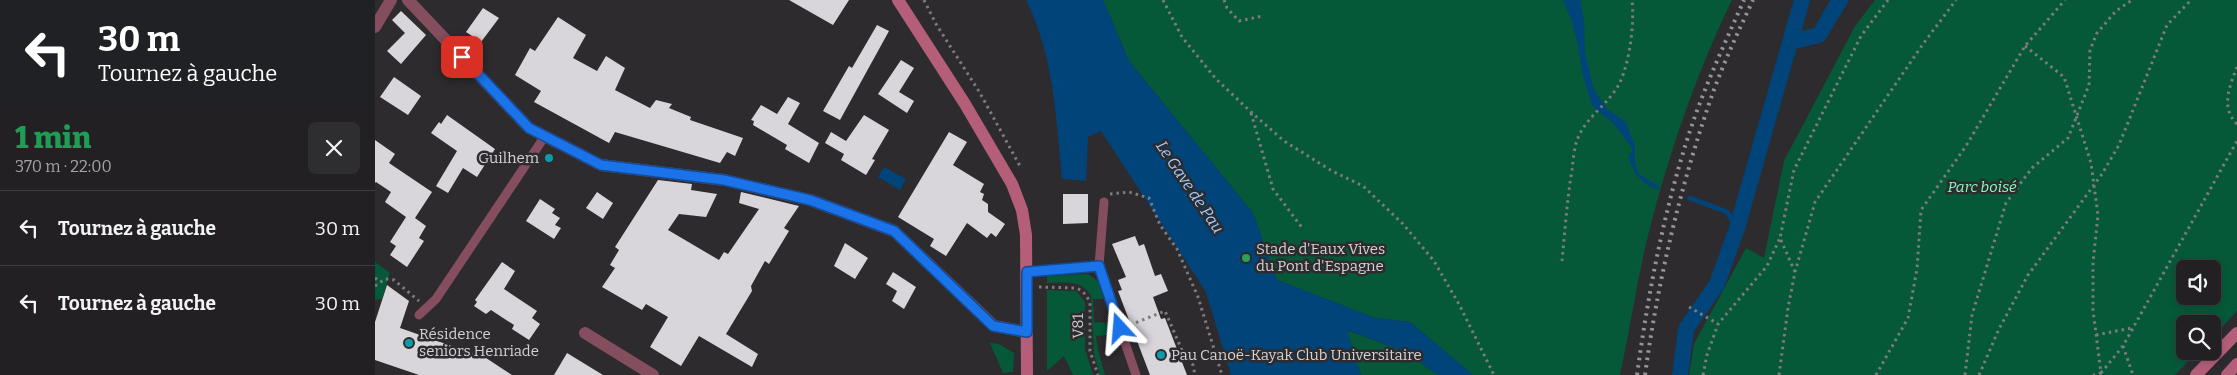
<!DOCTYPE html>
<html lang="fr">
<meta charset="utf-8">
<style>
body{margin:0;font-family:Bitter,serif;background:#2e2d2f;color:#f1f3f6;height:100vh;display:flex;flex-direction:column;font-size:19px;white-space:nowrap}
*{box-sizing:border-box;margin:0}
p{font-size:16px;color:#a2a3a5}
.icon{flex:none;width:28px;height:28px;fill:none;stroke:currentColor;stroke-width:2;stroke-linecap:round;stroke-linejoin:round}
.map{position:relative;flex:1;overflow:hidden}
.side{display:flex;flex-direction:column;background:#222022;width:375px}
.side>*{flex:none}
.guide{background:#202124;color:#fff;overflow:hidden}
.fabs{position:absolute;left:1801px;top:260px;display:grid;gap:10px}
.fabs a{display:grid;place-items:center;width:45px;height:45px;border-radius:8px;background:#222022;box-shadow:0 2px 8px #0003,0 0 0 1px #3f3e40;font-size:25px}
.pin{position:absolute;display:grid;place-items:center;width:42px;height:42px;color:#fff;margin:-21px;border-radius:10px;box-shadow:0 2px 8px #0006}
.me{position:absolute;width:55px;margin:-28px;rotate:341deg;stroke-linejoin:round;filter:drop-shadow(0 0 4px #0008)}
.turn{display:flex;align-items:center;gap:18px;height:105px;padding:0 15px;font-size:22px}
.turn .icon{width:65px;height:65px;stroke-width:2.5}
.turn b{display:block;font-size:35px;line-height:42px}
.round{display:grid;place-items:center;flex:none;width:52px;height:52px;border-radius:8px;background:#2e2d2f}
.head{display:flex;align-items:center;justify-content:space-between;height:85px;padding:0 15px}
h1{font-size:30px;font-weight:800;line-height:38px;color:#1e9e55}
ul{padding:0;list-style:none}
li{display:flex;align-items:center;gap:15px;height:75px;padding:0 15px;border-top:1px solid #3f3e40}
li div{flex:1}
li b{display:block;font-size:19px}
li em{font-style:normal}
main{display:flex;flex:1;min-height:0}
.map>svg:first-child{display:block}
</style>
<main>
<section class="side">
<div class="guide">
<div class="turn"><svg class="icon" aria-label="left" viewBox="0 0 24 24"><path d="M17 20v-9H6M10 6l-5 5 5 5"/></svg><div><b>30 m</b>Tournez à gauche</div></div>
</div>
<div class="head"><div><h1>1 min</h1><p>370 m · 22:00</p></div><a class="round"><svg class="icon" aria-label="close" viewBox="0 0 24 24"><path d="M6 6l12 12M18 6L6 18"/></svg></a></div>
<ul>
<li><svg class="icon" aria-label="left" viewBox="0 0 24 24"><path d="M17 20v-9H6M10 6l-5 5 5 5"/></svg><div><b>Tournez à gauche</b></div><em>30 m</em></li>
<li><svg class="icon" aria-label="left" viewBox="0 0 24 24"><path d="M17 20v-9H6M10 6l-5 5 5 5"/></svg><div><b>Tournez à gauche</b></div><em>30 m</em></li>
</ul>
</section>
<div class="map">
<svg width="1862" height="375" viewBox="0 0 1862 375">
<rect width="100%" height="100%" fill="#2d2b2e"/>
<!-- green -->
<path fill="#055939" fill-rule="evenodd" d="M728 0H1357C1320 76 1292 159 1272 240 1261 285 1255 330 1245 375H1098L1035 322 1000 318 902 280 878 213 754 61Z
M1500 0H1862V311L1838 337V324H1810V351H1823L1800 375H1314L1319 344 1371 248 1389 258 1409 161 1480 26ZM1810 269H1838V296H1810Z
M0 262 15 273 7 299 0 300Z
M713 274 724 282 728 299H718L719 322 733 323V335L721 336 723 350 730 375H725L719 354 716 296C707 279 689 283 672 283V276Z
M672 290 701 291 710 302V349L718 375H698L689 356 672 371Z
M971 330 1028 351 1063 375H986Z
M615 343 624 344 639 353 638 372 628 373Z"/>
<!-- water -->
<path fill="#004479" d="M651 0H728L754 61 878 213 902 280 1000 318 1035 322 1098 375H1063L1028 351 972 330 986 375H856L831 292 726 131 713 137 711 181 687 179C681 117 679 57 651 0Z
M1188 0H1205L1209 20 1210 53 1219 90 1232 109 1250 121 1260 145V164L1264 174 1285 187 1283 190C1268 184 1254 171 1254 153H1257V148L1239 124 1217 106 1208 76 1203 45 1196 19Z
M509 167 531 179 525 190 503 177Z"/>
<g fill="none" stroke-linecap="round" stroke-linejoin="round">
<!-- stream -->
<path stroke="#004479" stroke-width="5" d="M1315 198 1352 212 1362 228"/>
<!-- canal -->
<path stroke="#004479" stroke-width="16" d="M1415 42 1444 35 1465 0
M1305 375 1311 329 1342 284 1362 228 1427 0"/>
</g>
<!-- building -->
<path fill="#d9d6db" d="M414 0H474L458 25Z
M108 8 124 18 106 42 91 32Z
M26 11 51 35 26 64 12 51 30 33 17 20Z
M183 17 211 35 198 58 222 71 231 56 250 68 240 90 275 108 281 100 297 104 294 108 316 117 315 120 368 138 360 156 352 152 345 163 240 132 234 143 159 102 166 91 140 75 155 48 160 51Z
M502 25 514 31 465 120 448 111 474 66 477 68Z
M526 60 539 68 524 92 539 101 532 113 503 94Z
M19 77 46 96 33 115 5 97Z
M413 97 425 103 413 124 444 143 434 163 410 149 412 145 378 125 379 121 376 120 386 105 402 114Z
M72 115 120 149 102 177 88 168 73 193 61 186 82 151 56 133 64 122 66 124Z
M489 115 514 130 497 159 500 160 491 175 466 160 469 154 450 143 456 132 471 141Z
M574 132 592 142 578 165 609 184 605 192 609 194 607 200 613 204V212L630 224 621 237 616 233 612 238 592 223 571 256 555 246 559 239 523 217Z
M0 140 20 154 14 163 57 192 40 218 51 226 44 238 49 241 32 267 15 255 21 246 15 242 31 217 10 202 16 192 1 182 0 183Z
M283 180 317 184 316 190 342 194 331 217 304 214 293 230 344 260 349 252 353 254 384 209 364 203 366 192 424 206 409 228 414 231 394 264 390 261 376 286 377 291 351 334 383 354 377 367 324 336 306 366 275 347 293 317 271 304 267 310 227 287 240 268 235 265 244 250 240 247Z
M222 192 238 203 228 219 211 208Z
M688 194H713V223L688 224Z
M165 199 180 209 177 213 185 218 180 225 186 228 179 239 151 221Z
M760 236 764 246 769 244 780 276 786 274 793 291 778 297 786 319 790 318 812 375H775L743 291 747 290 743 280 751 277 737 244Z
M470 243 493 258 480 279 459 266Z
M127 262 140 271 129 289 162 311 157 318 165 324 154 340 137 329 139 325 116 310 111 314 99 306 102 302 100 300Z
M518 272 541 287 529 309 517 301 522 291 511 284Z
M12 285 34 301 25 328 111 358 137 375H44L0 360V322Z
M192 353 228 375H179Z"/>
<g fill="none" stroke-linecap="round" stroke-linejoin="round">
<!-- path -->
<path stroke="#7c7b7d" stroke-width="3" stroke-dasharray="2.5 4" stroke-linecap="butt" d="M549 0 561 24 605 93 646 168
M788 0 807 37 841 79 876 112 909 141 957 171 988 186 1028 224 1059 261 1085 306 1119 375
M849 0 852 8 864 21 888 16
M1650 46 1689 77 1716 163 1723 215 1718 262V310L1726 373 1718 375
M1862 67C1855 85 1845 108 1862 124
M876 113 898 189 928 229
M735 194 754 192 774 198 785 225 802 249 823 297 847 375
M1187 261C1190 231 1192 200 1197 170 1198 161 1199 149 1202 140 1211 118 1226 110 1239 92 1254 74 1260 23 1257 0
M1420 272 1405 238 1419 170 1486 36 1513 0
M0 278 4 281
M0 286 10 279 19 280 44 301
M664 287 701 288C709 291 712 296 715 303V351L723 375
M1314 307 1343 324
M755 325 790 311 809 355 818 365 820 375
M1721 335 1757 328
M1748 346 1758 375
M1726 373 1748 346 1862 141
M1328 375 1332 355 1343 324 1392 266 1405 238
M1404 375 1413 308 1420 272 1440 202 1548 44 1581 0
M1501 375 1533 318 1542 269 1546 210 1591 146 1650 46 1690 0
M1590 375 1597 315 1631 203 1657 168 1693 138 1714 85 1715 50 1722 33 1741 11 1757 0
M1604 375 1624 329 1653 275 1727 174 1744 145 1792 25 1816 0"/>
<!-- lane -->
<path stroke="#844e5e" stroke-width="9" d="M724 266 729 202
M652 272 724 266 761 375
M44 315 61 299 170 136"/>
<!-- street -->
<path stroke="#844e5e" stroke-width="12" d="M33 0 154 128 226 165 349 180 435 200 519 231 619 326 652 332
M0 27 16 0
M210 333 278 375"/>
<!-- secondary -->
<path stroke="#b55e79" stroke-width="12" d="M523 0 590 104 637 184 647 210 651 235 652 375
M1821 375 1862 333
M1852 375 1862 364"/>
<!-- rail -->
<path stroke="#969497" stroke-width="4" stroke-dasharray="2.5 5" stroke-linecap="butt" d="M1262 375C1273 295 1288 215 1313 137 1328 90 1349 45 1369 0
M1270 375C1283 280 1305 188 1336 98 1348 64 1363 32 1378 0"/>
</g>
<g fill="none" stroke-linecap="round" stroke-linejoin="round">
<defs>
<path id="route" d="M87 57 154 128 226 165 349 180 435 200 519 231 618 326 652 332V272L724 266 745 328"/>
</defs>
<!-- route casing -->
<use href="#route" stroke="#114b97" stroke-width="12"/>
<!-- route -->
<use href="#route" stroke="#1a73e8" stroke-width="9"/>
</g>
<!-- markers -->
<g fill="#0f9aa8" stroke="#2d2b2e" stroke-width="2">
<circle cx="174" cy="158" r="5"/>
<circle cx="34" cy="343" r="5"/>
<circle cx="786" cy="355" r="5"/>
</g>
<circle fill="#2e9e5b" stroke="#2d2b2e" stroke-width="2" cx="871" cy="258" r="5"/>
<g text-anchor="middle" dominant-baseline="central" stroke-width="5" stroke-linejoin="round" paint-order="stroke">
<!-- poi labels -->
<g font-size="15" fill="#d2d1d3" stroke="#2d2b2e" text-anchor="start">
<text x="164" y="158" text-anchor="end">Guilhem</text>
<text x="881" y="249">Stade d'Eaux Vives<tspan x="881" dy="17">du Pont d'Espagne</tspan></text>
<text x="44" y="334">Résidence<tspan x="44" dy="17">seniors Henriade</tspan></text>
<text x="796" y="355">Pau Canoë-Kayak Club Universitaire</text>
</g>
<!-- park labels -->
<g font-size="15" font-style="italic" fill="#84fdc0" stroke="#2d2b2e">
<text x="1607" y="187">Parc boisé</text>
</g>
<!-- street labels -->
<g font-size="15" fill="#d2d1d3" stroke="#2d2b2e">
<text transform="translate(703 326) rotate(-91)">V81</text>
</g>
<!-- water labels -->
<g font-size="16" font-style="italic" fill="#a0cefe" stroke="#2d2b2e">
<text transform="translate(815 187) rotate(56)">Le Gave de Pau</text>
</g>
</g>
</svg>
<div class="fabs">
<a><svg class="icon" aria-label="sound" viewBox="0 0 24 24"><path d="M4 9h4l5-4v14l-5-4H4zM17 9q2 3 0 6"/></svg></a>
<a><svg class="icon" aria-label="search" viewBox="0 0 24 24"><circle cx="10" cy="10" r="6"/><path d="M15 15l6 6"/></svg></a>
</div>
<div class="pin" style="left:87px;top:57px;background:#d93025"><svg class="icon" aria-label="arrive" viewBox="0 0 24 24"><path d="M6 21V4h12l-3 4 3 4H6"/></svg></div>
<svg class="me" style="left:745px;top:328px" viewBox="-20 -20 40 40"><path d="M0-17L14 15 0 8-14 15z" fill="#1a73e8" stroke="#fff" stroke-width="4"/></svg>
</div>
</main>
